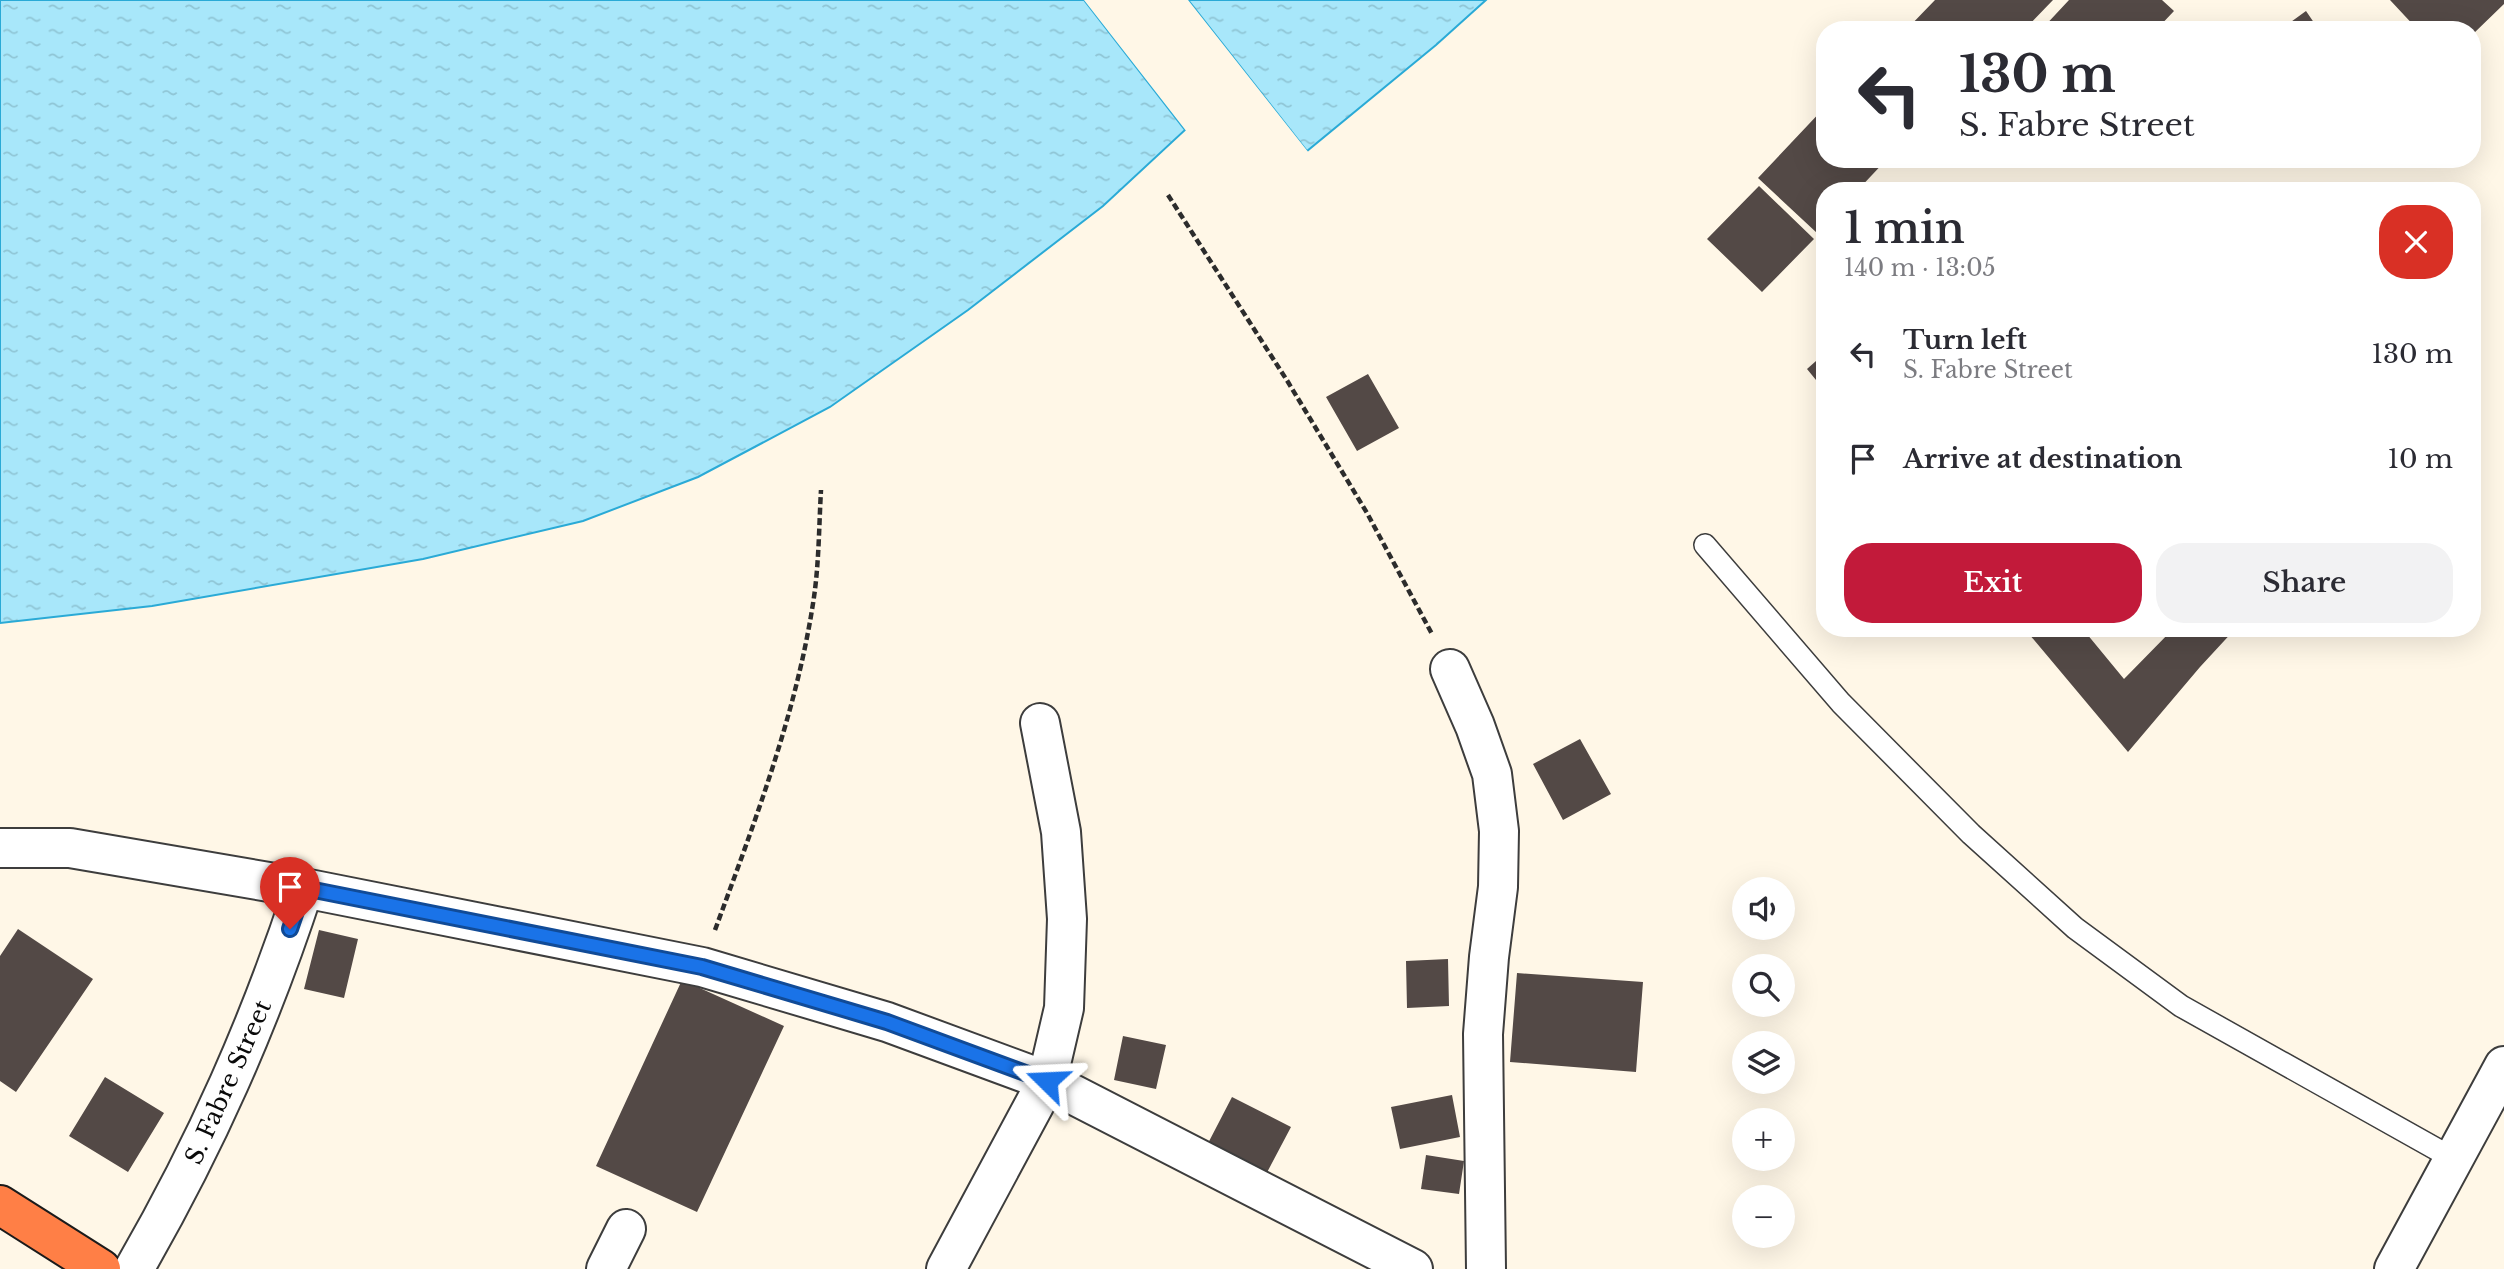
<!DOCTYPE html>
<meta charset="utf-8">
<style>
body{margin:0;font-family:"Libre Baskerville",serif;background:#f2f2f3;color:#2b2b33;height:100vh;display:flex;flex-direction:column;font-size:26px;white-space:nowrap}
*{box-sizing:border-box;margin:0}
p{font-size:23px;color:#7c7c81}
.icon{flex:none;width:38px;height:38px;fill:none;stroke:currentColor;stroke-width:2;stroke-linecap:round;stroke-linejoin:round}
.map{position:relative;flex:1;overflow:hidden}
.side{position:absolute;left:1816px;top:182px;width:665px;height:455px;display:flex;flex-direction:column;background:#fff;border-radius:28px;box-shadow:0 7px 28px #0002}
.side>*{flex:none}
.banner{position:absolute;left:1816px;top:21px;width:665px;height:147px;border-radius:28px;box-shadow:0 7px 28px #0002;background:#fff;color:#2b2b33;overflow:hidden}
.fabs{position:absolute;left:1732px;top:877px;display:grid;gap:14px}
.fabs a{display:grid;place-items:center;width:63px;height:63px;border-radius:50%;background:#fff;box-shadow:0 7px 28px #0002;font-size:35px}
.pin{position:absolute;display:grid;place-items:center;width:60px;height:60px;color:#fff;margin:-72px -30px;border-radius:50% 50% 50% 0;rotate:-45deg;box-shadow:0 0 7px #0007}
.pin .icon{rotate:45deg}
.me{position:absolute;width:77px;margin:-38px;rotate:291deg;stroke-linejoin:round;filter:drop-shadow(0 0 5px #0008)}
.turn{display:flex;align-items:center;gap:24px;height:147px;padding:0 28px;font-size:32px}
.turn .icon{width:91px;height:91px;stroke-width:2.5}
.turn b{display:block;font-size:49px;line-height:60px}
.round{display:grid;place-items:center;flex:none;width:74px;height:74px;border-radius:28px;background:#f2f2f3}
.headline{display:flex;align-items:center;justify-content:space-between;height:119px;padding:0 28px}
h1{font-size:42px;font-weight:600;line-height:52px}
.cta{display:flex;gap:14px;margin-top:auto;padding:14px 28px}
.cta a{flex:1;height:80px;border-radius:28px;background:#c21a3a;color:#fff;font-size:28px;font-weight:600;line-height:80px;text-align:center}
.cta a+a{background:#f2f2f3;color:#2b2b33}
ul{padding:0;list-style:none}
li{display:flex;align-items:center;gap:21px;height:105px;padding:0 28px}
li div{flex:1}
li b{display:block;font-size:26px}
li em{font-style:normal}
.map>svg:first-child{display:block}
</style>
<div class="map">
<svg width="2504" height="1269" viewBox="0 0 2504 1269">
<defs>
<pattern id="water-ripples" width="26" height="14" patternUnits="userSpaceOnUse" patternTransform="scale(1.75)"><rect width="26" height="14" fill="#a8e7fa"/><path d="M2 4q2-2 4 0t4 0M15 11q2-2 4 0t4 0" fill="none" stroke="#8fc5d5"/></pattern>
</defs>
<rect width="100%" height="100%" fill="#fff7e7"/>
<!-- water -->
<path fill="url(#water-ripples)" stroke="#2aaad6" stroke-width="2" d="M0 0H1084L1185 130 1103 206 968 310 830 407 698 477 583 521 423 559 152 606 0 623Z
M1188 0H1486L1436 45 1307 151Z"/>
<!-- pier -->
<path fill="#fff7e7" d="M1084 0H1088L1188 128 1187 132Z
M1185 0H1188L1309 153H1304Z"/>
<!-- building -->
<path fill="#534946" d="M1935 0H2053L2024 30H1906Z
M2069 0H2162L2174 11 2156 30H2041Z
M2390 0H2504V4L2473 34V30H2418Z
M2306 11 2319 30H2280Z
M1825 107V159H1887L1857 191H1825V224L1817 233 1758 178Z
M1759 186 1814 239 1762 292 1707 239Z
M1825 353V391L1807 369Z
M1368 374 1399 428 1357 451 1326 397Z
M2024 628H2082L2124 679 2174 628H2236L2200 667 2128 752Z
M1580 739 1611 794 1563 820 1533 764Z
M18 929 93 979 16 1092 0 1081V956Z
M319 930 358 939 344 998 304 989Z
M1448 959 1449 1006 1407 1008 1406 961Z
M1517 973 1643 982 1636 1072 1510 1062Z
M682 980 784 1026 697 1212 596 1166Z
M1123 1036 1166 1045 1156 1089 1114 1080Z
M105 1077 164 1113 128 1172 69 1136Z
M1452 1095 1460 1137 1400 1149 1391 1107Z
M1232 1097 1291 1127 1263 1180 1204 1151Z
M1426 1155 1464 1161 1459 1194 1421 1189Z"/>
<g fill="none" stroke-linecap="round" stroke-linejoin="round">
<defs>
<path id="lane" d="M1705 545 1841 703 1971 834 2075 928 2181 1006 2454 1159"/>
<path id="street" d="M1450 669 1475 726 1492 774 1499 831 1498 887 1489 957 1483 1034 1486 1269
M0 848H70L304 888 702 967 887 1022 1047 1081 1413 1269
M134 1269C206 1144 259 1025 304 888
M606 1269 626 1229
M946 1269 1047 1081 1064 1008 1067 919 1061 832 1040 723
M2394 1269 2504 1066"/>
<path id="highway" d="M0 1205 101 1269"/>
</defs>
<!-- lane casing -->
<use href="#lane" stroke="#3d3d3d" stroke-width="24"/>
<!-- street casing -->
<use href="#street" stroke="#3d3d3d" stroke-width="42"/>
<!-- highway casing -->
<use href="#highway" stroke="#1b1b1b" stroke-width="42"/>
<!-- path -->
<path stroke="#2c2c2c" stroke-width="4.5" stroke-dasharray="7 3.5" stroke-linecap="butt" d="M1168 195 1288 382 1367 513 1432 634
M715 930C755 821 797 712 814 597 819 562 819 525 821 490"/>
<!-- lane -->
<use href="#lane" stroke="#fff" stroke-width="21"/>
<!-- street -->
<use href="#street" stroke="#fff" stroke-width="38"/>
<!-- highway -->
<use href="#highway" stroke="#ff7f46" stroke-width="38"/>
</g>
<g fill="none" stroke-linecap="round" stroke-linejoin="round">
<defs>
<path id="route" d="M290 929 304 888 702 967 887 1022 1047 1081"/>
</defs>
<!-- route casing -->
<use href="#route" stroke="#114b97" stroke-width="18"/>
<!-- route -->
<use href="#route" stroke="#1a73e8" stroke-width="12"/>
</g>
<g text-anchor="middle" dominant-baseline="central" stroke-width="7" stroke-linejoin="round" paint-order="stroke">
<!-- street labels -->
<g font-size="24" fill="#0a0a0a" stroke="#fff">
<text transform="translate(228 1082) rotate(-66)">S. Fabre Street</text>
</g>
</g>
</svg>
<div class="fabs">
<a><svg class="icon" aria-label="sound" viewBox="0 0 24 24"><path d="M4 9h4l5-4v14l-5-4H4zM17 9q2 3 0 6"/></svg></a>
<a><svg class="icon" aria-label="search" viewBox="0 0 24 24"><circle cx="10" cy="10" r="6"/><path d="M15 15l6 6"/></svg></a>
<a><svg class="icon" aria-label="layers" viewBox="0 0 24 24"><path d="M12 4l9 5-9 5-9-5zM3 14l9 5 9-5"/></svg></a>
<a>+</a>
<a>−</a>
</div>
<div class="pin" style="left:290px;top:929px;background:#d93025"><svg class="icon" aria-label="arrive" viewBox="0 0 24 24"><path d="M6 21V4h12l-3 4 3 4H6"/></svg></div>
<svg class="me" style="left:1047px;top:1081px" viewBox="-20 -20 40 40"><path d="M0-17L14 15 0 8-14 15z" fill="#1a73e8" stroke="#fff" stroke-width="4"/></svg>
<div class="banner">
<div class="turn"><svg class="icon" aria-label="left" viewBox="0 0 24 24"><path d="M17 20v-9H6M10 6l-5 5 5 5"/></svg><div><b>130 m</b>S. Fabre Street</div></div>
</div>
<section class="side">
<div class="headline"><div><h1>1 min</h1><p>140 m · 13:05</p></div><a class="round" style="background:#d93025;color:#fff"><svg class="icon" aria-label="close" viewBox="0 0 24 24"><path d="M6 6l12 12M18 6L6 18"/></svg></a></div>
<ul>
<li><svg class="icon" aria-label="left" viewBox="0 0 24 24"><path d="M17 20v-9H6M10 6l-5 5 5 5"/></svg><div><b>Turn left</b><p>S. Fabre Street</p></div><em>130 m</em></li>
<li><svg class="icon" aria-label="arrive" viewBox="0 0 24 24"><path d="M6 21V4h12l-3 4 3 4H6"/></svg><div><b>Arrive at destination</b></div><em>10 m</em></li>
</ul>
<div class="cta"><a>Exit</a><a>Share</a></div>
</section>
</div>
